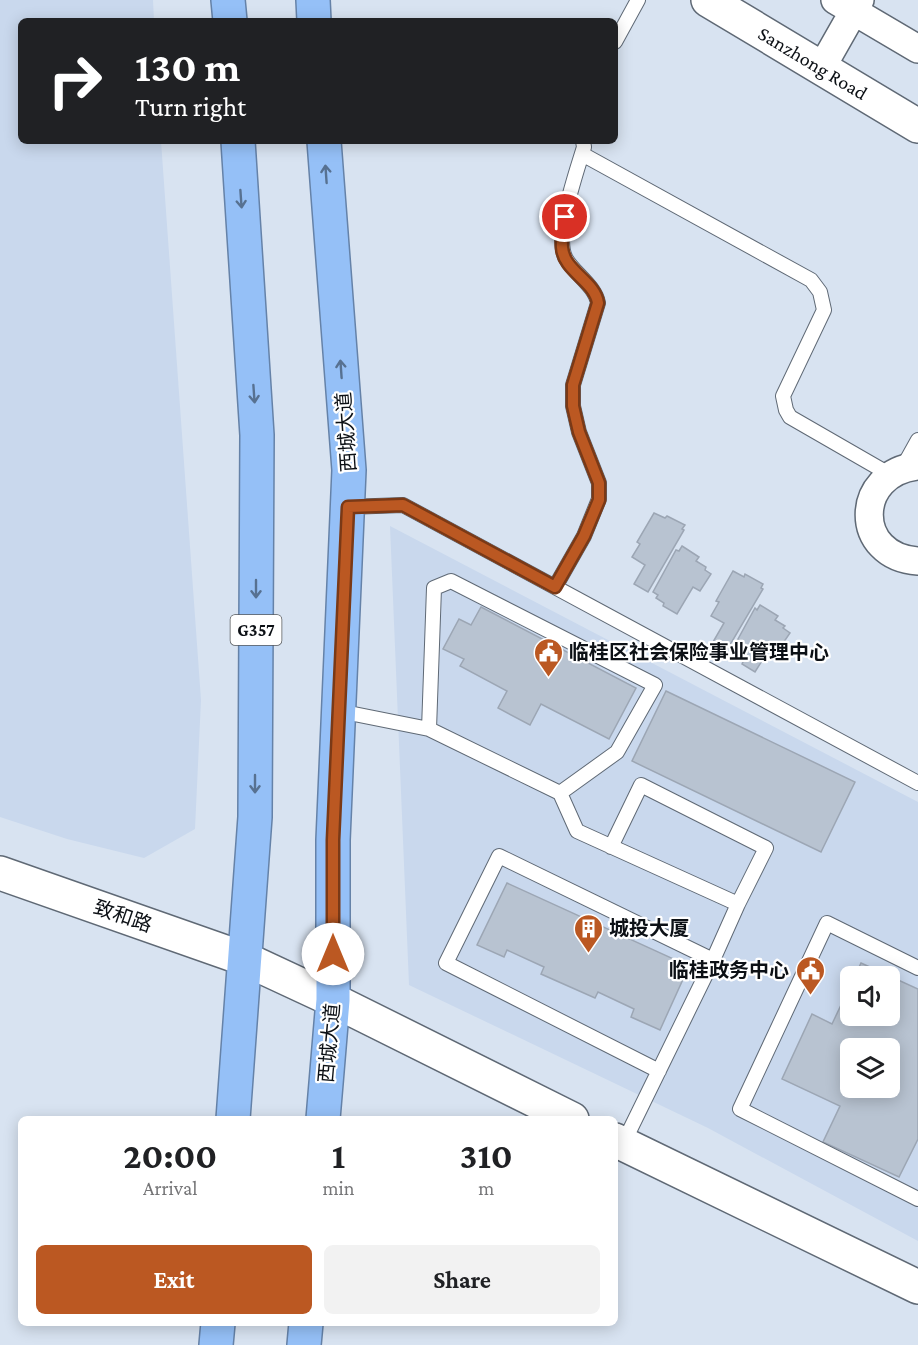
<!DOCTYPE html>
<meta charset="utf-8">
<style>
body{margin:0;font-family:"Crimson Pro","Noto Sans SC",serif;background:#f2f2f2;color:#202124;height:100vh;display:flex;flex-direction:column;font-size:22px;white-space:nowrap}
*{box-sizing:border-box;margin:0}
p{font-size:20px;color:#757577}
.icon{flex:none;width:33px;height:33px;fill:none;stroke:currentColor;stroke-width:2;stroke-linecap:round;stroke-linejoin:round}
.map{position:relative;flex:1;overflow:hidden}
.sheet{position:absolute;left:18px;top:1116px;width:600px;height:210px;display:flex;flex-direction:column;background:#fff;border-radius:9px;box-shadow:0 3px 15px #0003}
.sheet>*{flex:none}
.top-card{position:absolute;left:18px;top:18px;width:600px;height:126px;border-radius:9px;box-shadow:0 3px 15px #0003;background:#202124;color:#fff;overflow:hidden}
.buttons{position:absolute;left:840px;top:966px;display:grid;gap:12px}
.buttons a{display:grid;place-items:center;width:60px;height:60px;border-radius:9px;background:#fff;box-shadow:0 3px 15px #0003;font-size:30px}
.pin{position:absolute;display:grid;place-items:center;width:51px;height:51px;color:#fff;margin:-26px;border:3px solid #fff;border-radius:50%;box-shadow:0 2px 6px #0007}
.me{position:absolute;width:66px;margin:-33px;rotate:0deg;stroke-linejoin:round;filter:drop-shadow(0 0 4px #0008)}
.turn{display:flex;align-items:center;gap:21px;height:126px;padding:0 18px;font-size:27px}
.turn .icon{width:78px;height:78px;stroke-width:2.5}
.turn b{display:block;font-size:42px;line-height:51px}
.eta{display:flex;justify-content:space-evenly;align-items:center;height:102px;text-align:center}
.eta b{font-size:36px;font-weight:700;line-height:42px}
.button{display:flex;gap:12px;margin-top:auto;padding:12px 18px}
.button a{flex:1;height:69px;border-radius:9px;background:#bb5822;color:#fff;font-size:24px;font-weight:700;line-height:69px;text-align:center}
.button a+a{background:#f2f2f2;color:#202124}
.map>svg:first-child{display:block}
</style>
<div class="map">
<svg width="918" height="1345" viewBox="0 0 918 1345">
<rect width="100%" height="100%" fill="#d8e3f1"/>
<!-- built -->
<path fill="#c9d8ed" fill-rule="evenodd" d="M0 0H153L154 21H21V141H161L201 700 195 829 144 858 67 839 0 817Z
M390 526 918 802V1241L708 1128 409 985ZM850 976H890V1016H850ZM850 1048H890V1088H850Z"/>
<!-- building -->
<path fill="#b8c3d1" stroke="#9ca6b4" stroke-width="1.5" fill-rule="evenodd" d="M654 513 665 518 667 516 685 525 682 529 684 530 648 592 634 584 645 565 632 557 640 544 637 542Z
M682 546 699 557 696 561 706 567 705 570 711 574 700 591 693 587 677 614 663 606 664 603 656 598 658 595 653 592 676 550 679 551Z
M733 571 744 577 745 574 763 584 761 588 763 589 727 650 713 642 724 623 711 616 719 602 716 601Z
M760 605 778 616 775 620 785 626 783 628 790 633 779 649 772 645 755 672 742 664 743 662 735 657 737 653 732 650 755 608 757 610Z
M481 607 636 688 609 739 541 704 530 725 498 708 507 691 460 666 464 659 443 649 459 619 471 625Z
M666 691 855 782 821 852 632 761Z
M507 883 689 966 660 1030 631 1017 634 1009 598 992 595 998 541 974 544 967 507 950 504 957 477 945Z
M861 963 918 989V1139L899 1177 823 1142 840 1106 782 1079 812 1014 832 1024 850 986V1016H890V976H855ZM850 1048H890V1088H850Z"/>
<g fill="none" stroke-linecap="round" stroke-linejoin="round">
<defs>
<path id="lane" d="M615 42 638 0
M582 154 811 280 820 292 824 310 783 396 786 410 790 417 889 474
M903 467 918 440
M348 507 403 505 918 783
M555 587 584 536 599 499V483L579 432 573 406V385L598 303C595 286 575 274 566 259 553 237 577 171 584 147L583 141
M339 711 429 729 560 793 577 831 738 904 766 848 641 785 611 847
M429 729 434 588 451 581 655 685 617 752 560 793
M713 960 738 904
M918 968 827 923 740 1109 918 1199
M623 1144 713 960 499 856 446 963 659 1071"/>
<path id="street" d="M835 0 918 49
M822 67 860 0
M918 466C853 473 853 557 918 561"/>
<path id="secondary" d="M708 0 918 126
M0 873 245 959 333 1000 572 1119
M615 1140 918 1287"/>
<path id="highway" d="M228 0 230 21
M313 0 314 21
M233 1119 255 817 257 435 238 141
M323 1119 333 1000V840L349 470 324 141
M216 1345 218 1323
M304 1345 306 1323"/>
</defs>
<!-- lane casing -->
<use href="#lane" stroke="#5f6975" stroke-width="16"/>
<!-- street casing -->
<use href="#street" stroke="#5f6975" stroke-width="30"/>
<!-- secondary casing -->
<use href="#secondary" stroke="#5f6975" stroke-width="36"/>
<!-- highway casing -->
<use href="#highway" stroke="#6582a8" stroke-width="36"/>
<!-- lane -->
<use href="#lane" stroke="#fff" stroke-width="14"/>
<!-- street -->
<use href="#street" stroke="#fff" stroke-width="27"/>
<!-- secondary -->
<use href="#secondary" stroke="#fff" stroke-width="33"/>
<!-- highway -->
<use href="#highway" stroke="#95c0f7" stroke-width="33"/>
</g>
<!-- one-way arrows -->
<defs><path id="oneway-shaft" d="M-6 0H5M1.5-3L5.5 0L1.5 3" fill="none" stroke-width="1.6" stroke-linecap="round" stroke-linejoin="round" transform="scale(1.5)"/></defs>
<g stroke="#577191">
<use href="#oneway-shaft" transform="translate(326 174) rotate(-94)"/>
<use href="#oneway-shaft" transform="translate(241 199) rotate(86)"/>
<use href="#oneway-shaft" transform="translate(341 369) rotate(-94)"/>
<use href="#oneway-shaft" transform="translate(254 394) rotate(86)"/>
<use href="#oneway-shaft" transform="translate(256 589) rotate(90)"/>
<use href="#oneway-shaft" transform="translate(255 784) rotate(90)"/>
</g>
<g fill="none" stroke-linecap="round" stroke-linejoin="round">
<defs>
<path id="route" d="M333 954V840L348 507 403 505 555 587 584 536 599 500V483L579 432 573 406V385L598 303C595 281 563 271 562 247 561 237 564 226 565 217"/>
</defs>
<!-- route casing -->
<use href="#route" stroke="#7a3916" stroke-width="15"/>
<!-- route -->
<use href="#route" stroke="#bb5822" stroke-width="10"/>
</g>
<!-- icons -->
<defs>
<symbol id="civic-pin" viewBox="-11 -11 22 30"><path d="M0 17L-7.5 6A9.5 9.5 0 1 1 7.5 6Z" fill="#bb5822" stroke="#fff"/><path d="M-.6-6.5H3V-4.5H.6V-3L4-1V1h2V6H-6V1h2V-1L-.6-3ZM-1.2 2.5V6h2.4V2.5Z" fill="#fff"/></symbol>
<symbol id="building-pin" viewBox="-11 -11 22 30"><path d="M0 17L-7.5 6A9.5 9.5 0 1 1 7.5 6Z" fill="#bb5822" stroke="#fff"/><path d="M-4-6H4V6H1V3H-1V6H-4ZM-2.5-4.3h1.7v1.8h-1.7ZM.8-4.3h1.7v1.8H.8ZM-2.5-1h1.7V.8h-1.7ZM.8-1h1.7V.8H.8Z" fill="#fff"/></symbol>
</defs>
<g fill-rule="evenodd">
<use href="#civic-pin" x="532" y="636" width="33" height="45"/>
<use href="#building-pin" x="572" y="912" width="33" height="45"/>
<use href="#civic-pin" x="794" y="954" width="33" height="45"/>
</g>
<g text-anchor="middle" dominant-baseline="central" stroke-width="4.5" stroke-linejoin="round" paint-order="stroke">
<!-- shield labels -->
<rect fill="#fff" stroke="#55585b" stroke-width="1.5" x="230.5" y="615" width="51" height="30" rx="4.5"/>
<g font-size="18" font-weight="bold" fill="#0c1015">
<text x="256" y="630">G357</text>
</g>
<!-- street labels -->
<g font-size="20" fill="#0c1015" stroke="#fff">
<text transform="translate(813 63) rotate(31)">Sanzhong Road</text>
<text transform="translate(346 432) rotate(-94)">西城大道</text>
<text transform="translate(123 916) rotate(19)">致和路</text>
<text transform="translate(329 1043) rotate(-85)">西城大道</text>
</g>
<!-- poi labels -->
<g font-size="20" font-weight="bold" fill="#0c1015" stroke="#fff" text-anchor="start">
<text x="569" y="652">临桂区社会保险事业管理中心</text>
<text x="609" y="928">城投大厦</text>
<text x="789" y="970" text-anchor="end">临桂政务中心</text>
</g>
</g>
</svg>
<div class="buttons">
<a><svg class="icon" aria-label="sound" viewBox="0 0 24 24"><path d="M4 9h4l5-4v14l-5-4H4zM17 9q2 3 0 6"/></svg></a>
<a><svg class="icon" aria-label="layers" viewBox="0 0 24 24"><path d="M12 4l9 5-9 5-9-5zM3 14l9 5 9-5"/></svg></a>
</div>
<div class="pin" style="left:565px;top:217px;background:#d93025"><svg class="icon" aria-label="arrive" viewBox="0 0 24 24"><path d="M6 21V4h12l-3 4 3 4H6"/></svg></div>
<svg class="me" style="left:333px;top:954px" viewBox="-20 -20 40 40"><circle r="19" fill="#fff"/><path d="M0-13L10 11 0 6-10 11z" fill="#bb5822"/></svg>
<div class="top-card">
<div class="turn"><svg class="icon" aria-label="right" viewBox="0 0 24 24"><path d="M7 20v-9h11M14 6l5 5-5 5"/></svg><div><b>130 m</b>Turn right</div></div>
</div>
<section class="sheet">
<div class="eta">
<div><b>20:00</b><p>Arrival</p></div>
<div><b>1</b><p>min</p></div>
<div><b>310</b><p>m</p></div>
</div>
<div class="button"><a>Exit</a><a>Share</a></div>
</section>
</div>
